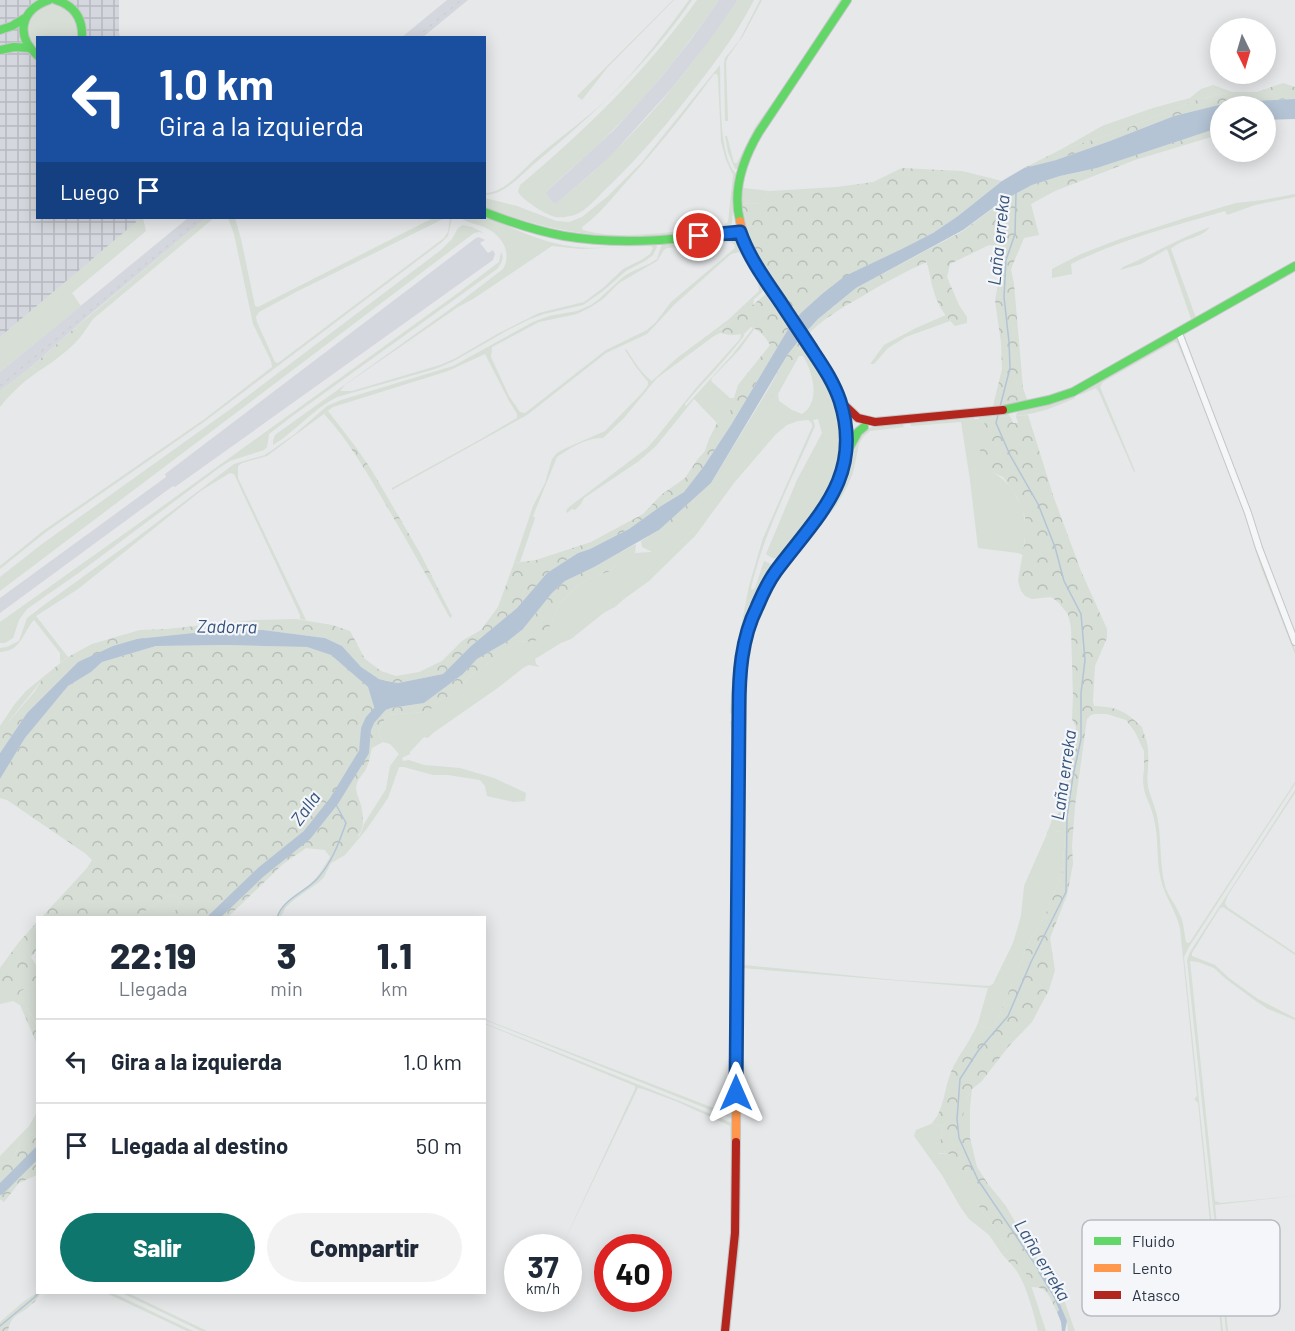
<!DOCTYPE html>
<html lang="es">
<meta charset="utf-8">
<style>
body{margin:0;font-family:Barlow,sans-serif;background:#f2f2f3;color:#1f2937;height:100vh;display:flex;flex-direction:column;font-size:22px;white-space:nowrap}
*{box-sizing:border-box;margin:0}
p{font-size:20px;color:#747a83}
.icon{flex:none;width:33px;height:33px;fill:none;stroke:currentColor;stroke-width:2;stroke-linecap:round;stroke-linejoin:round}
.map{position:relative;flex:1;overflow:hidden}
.details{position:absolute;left:36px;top:916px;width:450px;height:378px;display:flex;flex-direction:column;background:#fff;border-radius:0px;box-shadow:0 3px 15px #0003}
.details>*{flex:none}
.guide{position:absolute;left:36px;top:36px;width:450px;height:183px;border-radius:0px;box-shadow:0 3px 15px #0003;background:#1a4fa0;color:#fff;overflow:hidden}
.needle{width:39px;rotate:175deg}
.buttons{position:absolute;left:1210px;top:18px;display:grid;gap:12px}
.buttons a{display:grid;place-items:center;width:66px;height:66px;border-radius:50%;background:#fff;box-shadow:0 3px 15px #0003;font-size:30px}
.speed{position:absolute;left:504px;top:1234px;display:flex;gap:12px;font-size:30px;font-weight:700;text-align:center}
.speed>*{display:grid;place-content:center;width:78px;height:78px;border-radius:50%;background:#fff;box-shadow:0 3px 15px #0003;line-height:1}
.speed small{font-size:15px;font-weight:400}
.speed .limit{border:9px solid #d22;background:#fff;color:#111}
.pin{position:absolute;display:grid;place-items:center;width:51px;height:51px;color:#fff;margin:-26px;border:3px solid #fff;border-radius:50%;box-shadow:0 2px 6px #0007}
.me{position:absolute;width:66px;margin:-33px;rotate:0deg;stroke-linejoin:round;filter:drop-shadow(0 0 4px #0008)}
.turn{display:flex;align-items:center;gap:21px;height:126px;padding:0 24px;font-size:27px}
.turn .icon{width:78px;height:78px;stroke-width:2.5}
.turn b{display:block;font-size:42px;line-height:51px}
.then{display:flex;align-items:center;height:57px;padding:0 24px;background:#0003;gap:12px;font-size:22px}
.eta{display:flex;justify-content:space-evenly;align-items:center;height:102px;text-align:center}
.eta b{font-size:36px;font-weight:800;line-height:42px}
.button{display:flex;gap:12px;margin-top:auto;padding:12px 24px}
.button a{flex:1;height:69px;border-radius:36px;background:#0f766e;color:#fff;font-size:24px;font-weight:800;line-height:69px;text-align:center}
.button a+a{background:#f2f2f3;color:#1f2937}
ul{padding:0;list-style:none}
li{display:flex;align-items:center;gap:18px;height:84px;padding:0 24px;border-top:2px solid #e0e1e3}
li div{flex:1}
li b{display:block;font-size:22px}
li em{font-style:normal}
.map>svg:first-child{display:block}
</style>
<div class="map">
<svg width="1295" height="1331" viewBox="0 0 1295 1331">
<defs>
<pattern id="industrial-grid" width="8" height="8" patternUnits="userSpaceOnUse" patternTransform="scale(1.5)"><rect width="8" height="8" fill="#d4d7dd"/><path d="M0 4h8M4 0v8" fill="none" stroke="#b6b9bf"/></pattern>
<pattern id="forest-crowns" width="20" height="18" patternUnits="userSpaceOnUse" patternTransform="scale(1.5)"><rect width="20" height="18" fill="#d6ded6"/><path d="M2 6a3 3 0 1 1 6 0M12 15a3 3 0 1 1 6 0" fill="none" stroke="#b8bfb9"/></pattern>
</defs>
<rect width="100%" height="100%" fill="#e6e8ea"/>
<!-- built -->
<path fill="#d4d7dd" d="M447 0H468L423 37H402Z
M719 0H738L711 39 673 87 609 158 557 203H553L545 193 614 130 658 81 690 41Z
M188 218H206L87 317 31 367 0 391V372Z
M479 237 485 240 480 243 488 253 493 250 495 254 493 260 175 487 173 486 0 613V598L166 477 165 474 476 238Z"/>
<!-- industrial -->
<path fill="url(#industrial-grid)" d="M0 0H119V34L121 37 38 38V218H135L137 222 0 337Z"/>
<!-- green -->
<path fill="#d6ded6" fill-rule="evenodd" d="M673 0H674L608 67 582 100 577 96Z
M689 0H692C649 63 592 116 534 164 520 176 504 195 485 195V193C505 193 522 170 536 158 559 138 585 120 607 99 638 69 664 34 689 0Z
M697 0H719C687 46 653 90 613 130 592 152 567 171 545 193L553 203H557C574 188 593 173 609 157 658 110 699 56 738 0H754C737 33 718 59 695 88 669 122 641 155 610 185 600 194 591 206 579 213 573 216 563 218 556 217 546 215 524 201 518 192L520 185C586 130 647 70 697 0Z
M760 0H762L743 36 728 57 726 62 728 121H725L724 63 725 58 739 41Z
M840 0H843L738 169H735L728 152 725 136H727L734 163H737L755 127 794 73Z
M52 4C70 6 83 19 78 37L38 38 37 50C20 31 27 9 52 4Z
M720 65C721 88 718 160 737 174L734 195 732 223 729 227 722 229C692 233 660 238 630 237 578 236 533 225 485 208V198L517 206 556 221 569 222 582 217 608 196 642 162ZM714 74H717L718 78 721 142 726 160 733 175 728 222 723 225 714 227C677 231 618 241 583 230L582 227C599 215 613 197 627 181 658 147 687 111 714 74Z
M1213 85 1232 92 1199 99 1115 133 1060 150 1102 126 1153 108 1190 98 1201 89Z
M742 188 770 191 761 203 740 204Z
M1295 194V197L1255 205 1227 215 1225 211C1173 226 1119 240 1071 264L1072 274 1052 278V269L1081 254 1120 239 1185 218 1236 203 1263 200Z
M485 216C510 227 536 240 563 245 593 251 626 246 656 244L657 247 653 255 645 261 626 271 603 291 583 305 544 314 530 319 508 330 454 361 435 369 337 397C313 409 296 431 273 445V441L275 435 460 302 503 269C512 253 503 237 488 229 479 224 469 224 461 218H484ZM552 246 581 249 644 246H651L653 248 650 254 643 259 623 269 603 288 584 302 539 313 499 333 454 359 440 365 352 391H340L345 385 458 307 473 299Z
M135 218H143L146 231 72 293 81 306 0 372V337L136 222Z
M206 218H214L93 319 82 335 75 328Z
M228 218H235L241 239 255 306 258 307 433 218H445L296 292 259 312 256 317 257 322 275 362 278 363 444 238 448 232 450 219 449 218H452L448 236 442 242 201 424 46 532 0 569V566L43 531 206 418 272 367 271 361 253 324 234 234Z
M463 225 472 227 484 233 479 232 474 233 0 591V577L42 544 232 408 441 250 452 239 458 228Z
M1210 227C1201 239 1182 238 1171 249L1196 318 1191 319 1167 249 1141 264 1120 270 1123 267C1153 254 1180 238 1210 227Z
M730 238H734L739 241 747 256 767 288 754 299 753 306 719 330 731 335 720 333 714 336 657 378 624 418 603 438C588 437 569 448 557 457L533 516 535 518 520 562 514 563 533 506 545 483 552 459 557 453 564 449 605 431 643 392 648 385V382L636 367 625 350 626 349C634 360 641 374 652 381L677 358 728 320 759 291C759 277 748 262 739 252L731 254 675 304 647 334 606 353 527 415 392 490V488L481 439 517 418V414L509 401 485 354 448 371 333 407 267 456 242 463 238 466V478L306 620 300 619V615L234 474 230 473 202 490 78 589 36 616 68 657 60 663V653L34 620C22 633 22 651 0 652V648L7 647 19 641 27 618 44 605 131 542 234 464 265 455 295 434 327 406 341 400 453 366 533 322 549 316 577 311 591 305 599 299 623 277 631 272 649 264 657 259 662 244ZM729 242 734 244 735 248 671 302 656 322 647 330 606 350 525 413 520 412 509 396 491 357 492 347 539 322 577 314 591 307 603 299 619 283 657 261 664 250 667 248Z
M501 252C505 258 501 264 497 269L291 417 269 434 267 447 264 450 230 461 219 468 80 572 27 609 19 620 13 638 5 643H0V622L138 524 458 293 499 262Z
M946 315 950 321 906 337 888 348 874 364H870L884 345 916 328Z
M753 328H755L740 349 712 378 711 381 730 398H734L730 411 717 423 694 399 656 446 639 461 584 498 581 504 575 510 572 509 567 513 566 511 569 507 647 448 656 438 696 388 740 339 741 334H744V336C726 360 704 381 685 404L686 406 732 355Z
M1176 338 1179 339 1242 502 1295 650V654L1262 570 1253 543V538L1247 520 1233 483 1191 375 1177 343 1174 342 1103 382 1100 387 1135 471 1134 472 1099 392 1096 388 1080 395 1078 393Z
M804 345C835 392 855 440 826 495 814 518 796 538 780 558 775 560 770 557 766 554L797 480 822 433 818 419 813 420 815 426C792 479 764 532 751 588L752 590 755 588 764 561 771 564 773 568C763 586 751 604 745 624 737 652 735 684 735 714H732L730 713 732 679 736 652 749 586 763 538 812 427V423L808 420 798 421 787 425 776 434 734 483 695 536 649 581 624 599 615 607 605 612 571 639 561 643 535 659 536 664 540 667 529 665 523 668 499 687 433 733 428 738 424 737 410 752V754L402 758 403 761 409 760 424 765 460 768 494 778 526 793 525 801 513 802 487 796 485 786 480 780 448 775H433L404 767H399L388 798 366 830 345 855 331 863 324 877 319 882 295 899 286 907 280 918H276C283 902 297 895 310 884 319 876 324 867 330 857L334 859 360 835 364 824 386 789 390 766 399 754 390 744 383 742 378 731 387 715 423 712 431 709 437 702 453 694 466 680 517 641 532 642 552 622 560 603 577 586 590 578 610 571 617 564V554L636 544 635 553 652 552 642 547 641 541 659 530 668 521 673 528 694 506 693 499 711 483 766 393 771 395 788 370 799 349ZM799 356H803C813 372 821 402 802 414L792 410 779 401 778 394Z
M31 367 39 371C24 381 12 392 0 407V391Z
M1073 395 1075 398C1056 407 1037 414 1016 416L1017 412 1049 405Z
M1007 412 1011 418 1008 416 987 419 984 429 992 472C1008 480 1020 498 1024 517 1027 529 1024 543 1023 555L1018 553 978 548 970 480 961 422 911 426 910 422 973 416 974 419H979V416Z
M902 423 904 427 870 431 863 437 859 444 853 473 846 489 836 506 788 567 773 589 757 627 755 625C765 596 780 573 798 549 815 527 835 506 846 481 852 468 854 442 862 433 872 423 889 425 902 423Z
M753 633H754V635L748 667 746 735 743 750 742 933V962L743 965 896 980 989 986 993 984 1013 943 1021 916 1024 886 1046 836 1050 837 1054 832 1060 831 1065 838 1062 875 1044 918 1029 942 996 1023 992 1029 989 1030 978 1023 988 988 742 968 740 1243 730 1331H728L736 1260 743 693 746 659Z
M43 677C30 698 12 714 0 735V726L14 705 26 691Z
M730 721H734L735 723 736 749 733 1119 485 1020 484 1019 729 1114 730 1111 731 1085 734 800 733 747Z
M1144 770H1148C1145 790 1153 798 1157 816 1162 838 1159 863 1165 886 1168 896 1176 905 1180 915 1184 923 1184 933 1186 942L1188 943 1190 942 1295 782V784L1189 947 1184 957 1223 1331H1221L1198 1103 1194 1099 1197 1096 1180 928C1176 911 1165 897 1161 880 1156 860 1159 839 1154 819 1150 799 1140 793 1144 770Z
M1295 790V793L1228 895 1225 903 1227 907 1233 911 1295 953V955L1223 907 1220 908 1192 953V956L1215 965 1229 978 1258 999 1295 1018V1020L1268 1009 1253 999 1226 979 1214 968 1198 962 1190 961 1215 1201 1221 1203 1295 1196 1215 1205 1228 1331H1226L1187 960 1190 952 1199 938Z
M171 895 177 897 180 902 171 918H135L161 900Z
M37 985V1025C30 1014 24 1003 20 991Z
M484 1023 682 1102 732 1123V1234L723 1331H721L730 1246 731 1164 730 1126 678 1102 643 1089 638 1088 561 1248 635 1089V1086L485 1024Z
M972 1089 970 1108V1138C968 1135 965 1133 964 1130 959 1117 965 1100 972 1089Z
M37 1112V1133L22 1139 13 1159 6 1164 0 1162V1156L29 1126Z
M931 1124 941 1126 942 1135 940 1142 934 1145 939 1154H950L949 1157 954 1165 959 1164 963 1170 980 1208 1001 1236 1003 1244 1008 1251 1002 1254 989 1235 969 1219 961 1208 942 1175 914 1136 916 1130Z
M988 1184 1006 1206 1031 1251 1049 1272 1062 1294 1075 1331H1068L1067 1321 1046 1276 1026 1247 1012 1222 990 1196Z
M1009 1262 1017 1263 1026 1270 1046 1331H1038C1033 1311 1025 1276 1009 1262Z
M106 1293H113L193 1331H187Z
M122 1293H128L207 1331H201Z"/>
<!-- forest -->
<path fill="url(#forest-crowns)" d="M1283 83 1295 87V99L1231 102 1174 116 1110 141 1056 160 1024 168 1060 150 1115 133 1199 99 1232 92H1257Z
M1221 127V134L1135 160 1055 191 1031 204 1039 235 1024 238 1011 269 1014 284 1023 388 1028 402 1015 405 993 406 1002 369 1001 343 995 300 1002 264 998 246 989 245 950 264 947 277 959 305 967 317V323L955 326C934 305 933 288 927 262 904 272 882 284 861 297 841 308 823 319 807 335L805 333 818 319 856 288 963 231 1002 201 1032 185 1060 176 1097 168Z
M902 168 962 171 1002 181 958 216 933 233 822 294 796 319 747 242 742 225 740 204 761 203 770 191 837 187 873 182Z
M769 291 790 326 731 425 704 466 684 492 661 506 629 529 590 549 578 553 547 573 517 608 471 646 443 674 398 683 379 679 360 667 342 646 325 638 263 630H223L182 636 78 662 27 713 0 753V735L6 725 35 691 43 677 68 657 92 644 140 630 166 629 257 620 296 619 332 625 350 631 365 659 381 671 396 676 419 672 442 661 462 641 481 630 498 607 514 563 536 560 591 542 643 514 661 495 685 478 697 460 705 451 709 439 717 423 730 411 738 385 770 345C766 337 759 330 751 327L744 334 731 335 719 331 734 319 746 305H753Z
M75 328 82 335C71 349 54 361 39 371L31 367Z
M800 339 804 345 799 349 788 370 771 396 766 393 788 354Z
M328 411 355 446 371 469 420 553 452 616 450 618C429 580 408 542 386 505 367 473 349 441 324 414Z
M1028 415 1054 498 1081 571 1107 629V638L1095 666 1093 701 1094 706C1118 707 1125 711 1142 727 1143 733 1146 737 1147 743 1149 752 1148 762 1148 770H1144V751L1135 732 1126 720 1107 714H1094L1091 715 1087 719 1075 806 1072 846 1073 864 1067 895 1050 938 1055 970 1049 990 1032 1022 1009 1046 981 1082 972 1089 967 1098 963 1116 964 1130 970 1138 977 1167 988 1184 990 1196 1012 1222 1040 1269 1038 1272 1054 1298 1059 1310 1057 1312C1050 1298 1048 1286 1031 1287 1027 1274 1024 1264 1009 1262L1002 1254 1008 1251 1003 1244 1001 1236 980 1208 959 1165 950 1167H944L943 1161 949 1157 950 1154 934 1153 929 1150 934 1145 940 1142 942 1135 941 1126 931 1124C944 1112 944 1089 951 1072 958 1055 971 1041 978 1023L989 1030 992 1029 996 1023 1029 942 1044 918 1062 875 1065 838 1060 831 1054 832 1050 837 1046 836 1052 820 1061 810 1068 786 1076 727 1072 719 1073 697 1071 627 1068 614 1058 602 1051 597 1032 599 1025 596 1021 591 1018 581 1025 540V518L1017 497 1003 477 992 472 983 460 978 444 986 419 1008 416 1011 418 1013 423H1018L1016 416Z
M693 499 694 506 681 525 673 529 668 521Z
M617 554V564L610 571 590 578 577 586 560 603 552 622 542 638 532 642 517 641 466 680 453 694 437 702 431 709 423 712 387 715 378 731 383 742 372 748C370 756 369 764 365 771 361 776 357 780 356 787 356 793 359 799 361 805 368 836 355 840 334 859L330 857 325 850 306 848 283 864 227 918H171L180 902 177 897 171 895 161 900 135 918H41L87 868 92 860 86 854 7 800 0 798V779L25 738 68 686 91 672 102 662 156 646 225 645 307 647 331 655 368 687 374 703 383 711 391 708 424 703 463 674 477 659 508 641 523 629 552 593 565 581Z
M37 922V950L31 957 37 967V985L20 991 23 999 30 1014 37 1025V1044L20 1005 13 1001 0 1004V968L19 942Z
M37 1133V1175L19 1183 4 1202 0 1199V1162L6 1164 13 1159 22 1139Z
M37 1289 38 1293H41C38 1297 35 1302 31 1305 20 1316 12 1312 8 1331H0V1322L23 1302 35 1294Z"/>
<!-- water -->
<path fill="#b4c4d5" d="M1295 99V119L1266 120V106H1221V127L1097 168 1060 176 1032 185 1002 201 963 230 856 288 818 319 805 333 788 354 711 483 659 530 594 567 565 581 552 593 523 629 508 641 477 659 463 674 424 703 391 708 383 711 375 710 368 687 331 655 307 647 225 645 156 646 102 662 91 672 68 686 25 738 0 779V753L27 713 78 662 113 646 137 639 223 630H263L325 638 342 646 361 667 379 679 387 681 398 683 443 674 471 646 517 608 547 573 578 553 590 549 629 529 661 506 684 492 704 466 731 425 790 326 801 313 822 294 845 276 904 248 933 233 958 216 1002 181 1024 168 1056 160 1110 141 1174 116 1231 102Z
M1040 1269 1053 1288 1067 1321 1065 1331H1062L1061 1322 1057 1312 1059 1310 1054 1298 1038 1272Z"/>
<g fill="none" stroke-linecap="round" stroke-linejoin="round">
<!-- stream -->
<path stroke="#b4c4d5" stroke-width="1.5" d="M1000 407 1010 368 1009 342 1004 297 1006 260 1015 234 1016 193
M998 415 996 423 1010 455 1038 504 1055 547 1064 581 1081 614 1085 660 1081 693V739L1073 776 1067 817 1066 892 1031 962 1008 1016 978 1051 960 1079 957 1119 959 1138 978 1180 1039 1270
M277 918C282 899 306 892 318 878 333 860 338 845 346 823L334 801
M0 1326 35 1297 38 1293"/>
<!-- river -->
<path stroke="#b4c4d5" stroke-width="10" d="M213 918 261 872 307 835 334 801 364 752 366 729 370 720 387 701
M0 1190 38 1152"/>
<defs>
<path id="street" d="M1179 333 1248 513 1259 548 1295 642"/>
<path id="fast" d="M56 0C75 6 83 19 82 38
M0 30 12 26 25 18
M0 50 14 47 29 48
M38 56C15 36 20 10 49 0
M484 212C510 222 537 231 564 236 623 246 682 239 740 232
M740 221C732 190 743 159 759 132L847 0
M1003 410 1049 400 1073 392 1295 266
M847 452 858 432 864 427
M737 960 739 696C742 653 751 609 776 572 790 551 807 533 821 512"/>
<path id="slow" d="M740 221C742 228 743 236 745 243 752 263 765 281 777 298 824 368 877 428 821 512
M736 1142 737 960"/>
<path id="jam" d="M841 402 858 418 875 422 1003 410
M725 1331 735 1233 736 1142"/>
</defs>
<!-- street casing -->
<use href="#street" stroke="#c4c6c8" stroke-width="8"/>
<!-- fast casing -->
<use href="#fast" stroke="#c4c6c8" stroke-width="10"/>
<!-- slow casing -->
<use href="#slow" stroke="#c4c6c8" stroke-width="10"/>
<!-- jam casing -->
<use href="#jam" stroke="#c4c6c8" stroke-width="10"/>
<!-- street -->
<use href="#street" stroke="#f5f6f7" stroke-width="6"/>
<!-- fast -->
<use href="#fast" stroke="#63d668" stroke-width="8"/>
<!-- slow -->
<use href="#slow" stroke="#ff974d" stroke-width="8"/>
<!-- jam -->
<use href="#jam" stroke="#b3261e" stroke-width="8"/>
<!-- rail -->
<path stroke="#cecfd2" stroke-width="1.5" stroke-dasharray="3 6" stroke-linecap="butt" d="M416 38 461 0
M0 386 201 218"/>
</g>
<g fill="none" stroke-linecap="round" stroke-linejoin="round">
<defs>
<path id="route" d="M699 236 740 232C749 258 766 281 781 303 792 320 803 336 814 353 824 368 834 383 840 401 864 477 817 516 776 571 768 582 762 595 757 607 741 639 739 675 739 710L736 1093"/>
</defs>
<!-- route casing -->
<use href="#route" stroke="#114b97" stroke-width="15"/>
<!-- route -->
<use href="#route" stroke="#1a73e8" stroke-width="10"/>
</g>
<g text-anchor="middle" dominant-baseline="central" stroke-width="4.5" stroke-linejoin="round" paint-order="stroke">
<!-- water labels -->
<g font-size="18" font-style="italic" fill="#34527a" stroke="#f4f6f9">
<text transform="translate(998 240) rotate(-84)">Laña erreka</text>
<text transform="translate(227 626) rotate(1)">Zadorra</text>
<text transform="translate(1063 775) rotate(-82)">Laña erreka</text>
<text transform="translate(305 808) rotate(-54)">Zalla</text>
<text transform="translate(1043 1260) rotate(59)">Laña erreka</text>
</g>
</g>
<!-- legend -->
<rect x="1082" y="1220" width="198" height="96" rx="9" fill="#f4f6f9" stroke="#b8bcc3" stroke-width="1.5"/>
<rect x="1094" y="1237" width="27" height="8" fill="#63d668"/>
<rect x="1094" y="1264" width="27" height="8" fill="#ff974d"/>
<rect x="1094" y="1291" width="27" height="8" fill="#b3261e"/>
<g font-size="16" fill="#2b3445">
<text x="1132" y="1247">Fluido</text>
<text x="1132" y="1274">Lento</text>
<text x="1132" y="1301">Atasco</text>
</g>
</svg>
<div class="buttons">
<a><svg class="needle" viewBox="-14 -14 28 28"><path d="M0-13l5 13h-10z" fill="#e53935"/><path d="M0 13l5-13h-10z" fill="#747a83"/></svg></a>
<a><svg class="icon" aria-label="layers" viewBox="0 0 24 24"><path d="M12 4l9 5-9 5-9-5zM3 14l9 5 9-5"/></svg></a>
</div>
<div class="speed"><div>37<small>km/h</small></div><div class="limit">40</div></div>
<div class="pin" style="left:699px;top:236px;background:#d93025"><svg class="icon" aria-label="arrive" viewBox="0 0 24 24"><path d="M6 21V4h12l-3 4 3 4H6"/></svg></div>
<svg class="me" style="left:736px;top:1093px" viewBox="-20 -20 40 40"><path d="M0-17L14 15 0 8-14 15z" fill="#1a73e8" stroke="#fff" stroke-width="4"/></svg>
<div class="guide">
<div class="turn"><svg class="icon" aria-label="left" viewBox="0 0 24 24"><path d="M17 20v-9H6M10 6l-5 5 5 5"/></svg><div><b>1.0 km</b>Gira a la izquierda</div></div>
<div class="then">Luego<svg class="icon" aria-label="arrive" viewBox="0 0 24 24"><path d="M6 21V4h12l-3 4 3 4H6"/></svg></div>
</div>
<section class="details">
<div class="eta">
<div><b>22:19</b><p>Llegada</p></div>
<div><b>3</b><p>min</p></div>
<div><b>1.1</b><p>km</p></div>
</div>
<ul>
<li><svg class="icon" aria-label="left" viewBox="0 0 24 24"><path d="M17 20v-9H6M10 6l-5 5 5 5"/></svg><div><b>Gira a la izquierda</b></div><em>1.0 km</em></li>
<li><svg class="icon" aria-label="arrive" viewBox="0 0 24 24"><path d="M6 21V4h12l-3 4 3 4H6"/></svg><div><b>Llegada al destino</b></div><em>50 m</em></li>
</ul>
<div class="button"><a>Salir</a><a>Compartir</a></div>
</section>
</div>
